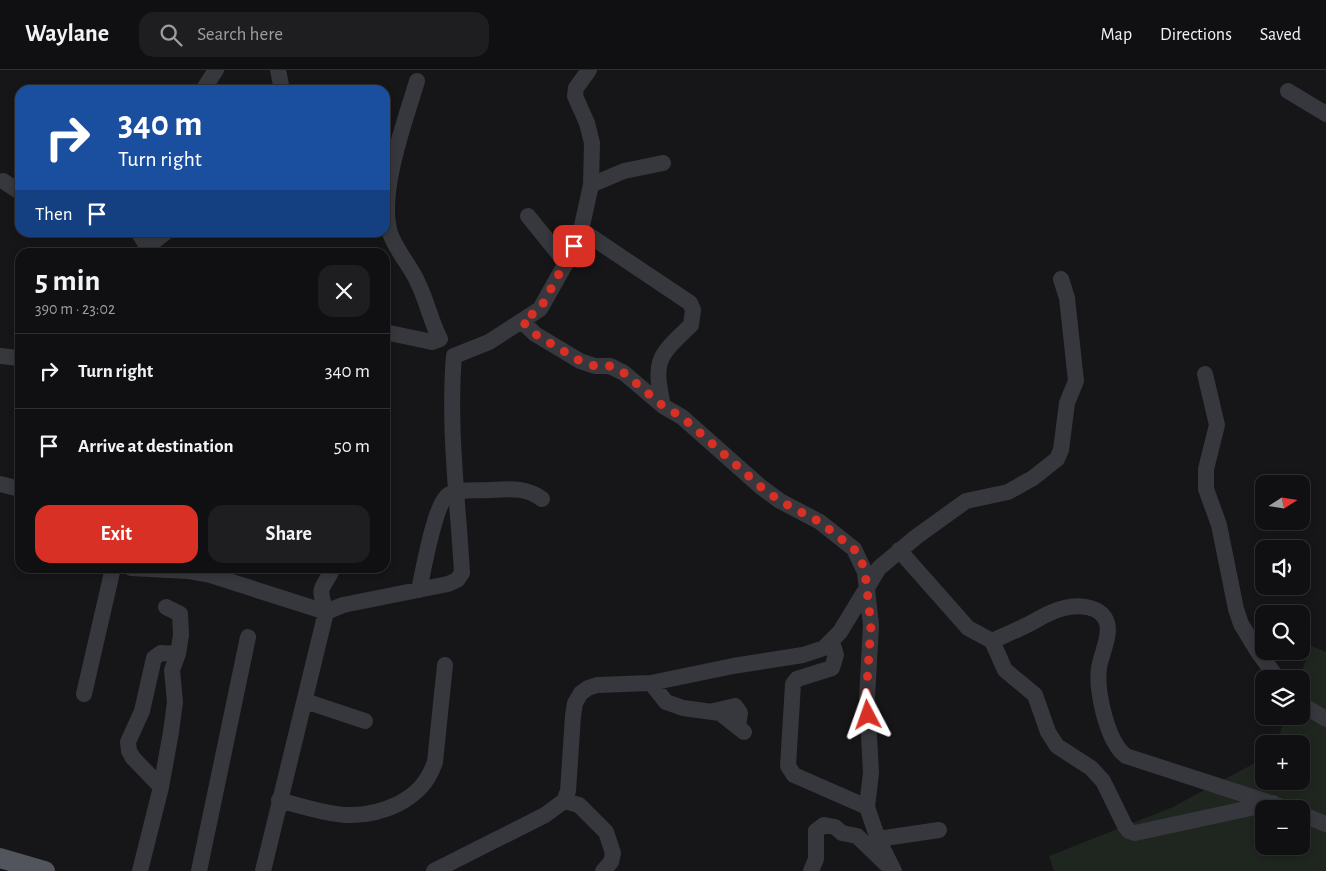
<!DOCTYPE html>
<meta charset="utf-8">
<style>
body{margin:0;font-family:"Alegreya Sans",sans-serif;background:#1e1e20;color:#f1f3f6;height:100vh;display:flex;flex-direction:column;font-size:19px;white-space:nowrap}
*{box-sizing:border-box;margin:0}
p{font-size:16px;color:#9c9d9f}
.icon{flex:none;width:28px;height:28px;fill:none;stroke:currentColor;stroke-width:2;stroke-linecap:round;stroke-linejoin:round}
.map{position:relative;flex:1;overflow:hidden}
.sheet{position:absolute;left:15px;top:178px;width:375px;height:325px;display:flex;flex-direction:column;background:#101012;border-radius:15px;box-shadow:0 2px 8px #0003,0 0 0 1px #303032}
.sheet>*{flex:none}
.banner{position:absolute;left:15px;top:15px;width:375px;height:152px;border-radius:15px;box-shadow:0 2px 8px #0003,0 0 0 1px #303032;background:#1a4fa0;color:#fff;overflow:hidden}
.needle{width:32px;rotate:78deg}
.buttons{position:absolute;left:1255px;top:405px;display:grid;gap:10px}
.buttons a{display:grid;place-items:center;width:55px;height:55px;border-radius:10px;background:#101012;box-shadow:0 2px 8px #0003,0 0 0 1px #303032;font-size:25px}
.pin{position:absolute;display:grid;place-items:center;width:42px;height:42px;color:#fff;margin:-21px;border-radius:10px;box-shadow:0 2px 8px #0006}
.me{position:absolute;width:55px;margin:-28px;rotate:356deg;stroke-linejoin:round;filter:drop-shadow(0 0 4px #0008)}
.turn{display:flex;align-items:center;gap:18px;height:105px;padding:0 20px;font-size:22px}
.turn .icon{width:65px;height:65px;stroke-width:2.5}
.turn b{display:block;font-size:35px;line-height:42px}
.then{display:flex;align-items:center;height:48px;padding:0 20px;background:#0003;gap:10px;font-size:19px}
.round{display:grid;place-items:center;flex:none;width:52px;height:52px;border-radius:15px;background:#1e1e20}
.headline{display:flex;align-items:center;justify-content:space-between;height:85px;padding:0 20px}
h1{font-size:30px;font-weight:700;line-height:38px}
.cta{display:flex;gap:10px;margin-top:auto;padding:10px 20px}
.cta a{flex:1;height:58px;border-radius:15px;background:#d93025;color:#fff;font-size:20px;font-weight:700;line-height:58px;text-align:center}
.cta a+a{background:#1e1e20;color:#f1f3f6}
ul{padding:0;list-style:none}
li{display:flex;align-items:center;gap:15px;height:75px;padding:0 20px;border-top:1px solid #303032}
li div{flex:1}
li b{display:block;font-size:19px}
li em{font-style:normal}
header{display:flex;align-items:center;gap:30px;box-sizing:border-box;height:70px;padding:0 25px;background:#101012;border-bottom:1px solid #303032}
header strong{font-size:24px}
nav{display:flex;gap:28px;margin-inline-start:auto;font-size:18px}
.search{width:350px;height:45px;background:#1e1e20;display:flex;align-items:center;gap:12px;box-sizing:border-box;padding:0 18px;border-radius:15px;color:#9c9d9f;font-size:19px}
.map>svg:first-child{display:block}
</style>
<header>
<strong>Waylane</strong>
<div class="search"><svg class="icon" aria-label="search" viewBox="0 0 24 24"><circle cx="10" cy="10" r="6"/><path d="M15 15l6 6"/></svg>Search here</div>
<nav><a>Map</a><a>Directions</a><a>Saved</a></nav>
</header>
<div class="map">
<svg width="1326" height="801" viewBox="0 0 1326 801">
<rect width="100%" height="100%" fill="#161618"/>
<!-- green -->
<path fill="#1e261f" fill-rule="evenodd" d="M1311 576 1326 582V801H1054L1049 786 1173 737 1264 688V711H1301V674H1276L1286 646H1301V609H1299ZM1264 739H1301V776H1264Z"/>
<g fill="none" stroke-linecap="round" stroke-linejoin="round">
<!-- minor -->
<path stroke="#37383d" stroke-width="16" d="M278 0 282 20
M203 20 216 0
M1288 21 1326 44
M3 111 20 122
M591 115 624 101 663 93
M528 146 566 193
M581 160 690 233 693 240 691 255C658 287 653 289 663 336
M138 162 151 182
M147 177 166 162
M522 251 535 264 580 291 595 296H610L624 303 663 336 682 347 761 417 780 431 820 452 854 479 865 502 871 555 867 628 871 703 867 737 878 769 894 801
M385 262 432 272 440 269C431 252 427 231 418 213 411 196 396 181 390 163 378 122 405 52 417 11
M0 286 20 288
M1205 304 1217 355 1206 399V419L1219 455 1236 539 1241 554 1258 582 1278 609
M0 414 20 419
M899 480 968 558 992 571 1005 600 1035 625 1048 662 1057 676 1091 698 1103 711 1125 756 1129 761 1135 763 1273 733
M131 498 188 501 210 505 326 542
M419 520C423 502 435 433 448 425 459 418 478 421 491 420 510 419 526 417 542 429
M326 542C317 513 322 522 333 498
M992 571C1003 566 1015 561 1027 555 1039 549 1050 541 1064 538 1079 534 1102 536 1107 553 1111 566 1101 584 1099 598 1096 621 1107 672 1126 686L1289 739
M832 572 836 585 832 598 797 609 793 614 788 696 794 705 867 737
M651 613 666 632 683 638 720 643 744 662
M84 624 113 498
M305 631 365 651
M1301 634 1326 649
M714 641 735 636 740 643 738 656
M161 717 133 688 129 681 128 672 142 641 154 588 161 583 178 584
M279 730C322 742 355 755 398 734 417 724 428 712 435 692L445 595
M564 731 579 735 606 762 613 783 611 792 603 801
M1301 744 1326 754
M878 769 939 760
M140 801 161 717 171 662 175 632 172 600 178 584 181 565 180 544 166 537
M199 801 248 567
M263 801 326 542 343 535 448 514 457 510 462 503C458 432 448 357 454 286L489 272 540 239 566 193 581 160 591 115 592 73 587 53 575 26 576 18 589 0
M434 801 545 745 564 731 568 721 573 646 575 633 581 623 588 618 597 615 651 613 733 596 803 585 824 578 840 562 879 498 916 467 966 431 1008 422 1033 408 1057 389 1061 380 1067 333 1076 311 1067 228 1061 209
M811 801 816 789V761L824 755 835 757 842 763 857 766 886 794"/>
<!-- major -->
<path stroke="#53555c" stroke-width="20" d="M0 788 45 801"/>
</g>
<g fill="none" stroke-linecap="round" stroke-linejoin="round">
<!-- route -->
<path stroke="#d93025" stroke-width="9" stroke-dasharray="0 16.2" d="M574 176 540 239 522 251 535 264 580 291 595 296H610L624 303 663 336 682 347 761 417 780 431 820 452 854 479 861 490 865 502 871 555 866 628 868 645"/>
</g>
</svg>
<div class="buttons">
<a><svg class="needle" viewBox="-14 -14 28 28"><path d="M0-13l5 13h-10z" fill="#e53935"/><path d="M0 13l5-13h-10z" fill="#9c9d9f"/></svg></a>
<a><svg class="icon" aria-label="sound" viewBox="0 0 24 24"><path d="M4 9h4l5-4v14l-5-4H4zM17 9q2 3 0 6"/></svg></a>
<a><svg class="icon" aria-label="search" viewBox="0 0 24 24"><circle cx="10" cy="10" r="6"/><path d="M15 15l6 6"/></svg></a>
<a><svg class="icon" aria-label="layers" viewBox="0 0 24 24"><path d="M12 4l9 5-9 5-9-5zM3 14l9 5 9-5"/></svg></a>
<a>+</a>
<a>−</a>
</div>
<div class="pin" style="left:574px;top:176px;background:#d93025"><svg class="icon" aria-label="arrive" viewBox="0 0 24 24"><path d="M6 21V4h12l-3 4 3 4H6"/></svg></div>
<svg class="me" style="left:868px;top:645px" viewBox="-20 -20 40 40"><path d="M0-17L14 15 0 8-14 15z" fill="#d93025" stroke="#fff" stroke-width="4"/></svg>
<div class="banner">
<div class="turn"><svg class="icon" aria-label="right" viewBox="0 0 24 24"><path d="M7 20v-9h11M14 6l5 5-5 5"/></svg><div><b>340 m</b>Turn right</div></div>
<div class="then">Then<svg class="icon" aria-label="arrive" viewBox="0 0 24 24"><path d="M6 21V4h12l-3 4 3 4H6"/></svg></div>
</div>
<section class="sheet">
<div class="headline"><div><h1>5 min</h1><p>390 m · 23:02</p></div><a class="round"><svg class="icon" aria-label="close" viewBox="0 0 24 24"><path d="M6 6l12 12M18 6L6 18"/></svg></a></div>
<ul>
<li><svg class="icon" aria-label="right" viewBox="0 0 24 24"><path d="M7 20v-9h11M14 6l5 5-5 5"/></svg><div><b>Turn right</b></div><em>340 m</em></li>
<li><svg class="icon" aria-label="arrive" viewBox="0 0 24 24"><path d="M6 21V4h12l-3 4 3 4H6"/></svg><div><b>Arrive at destination</b></div><em>50 m</em></li>
</ul>
<div class="cta"><a>Exit</a><a>Share</a></div>
</section>
</div>
